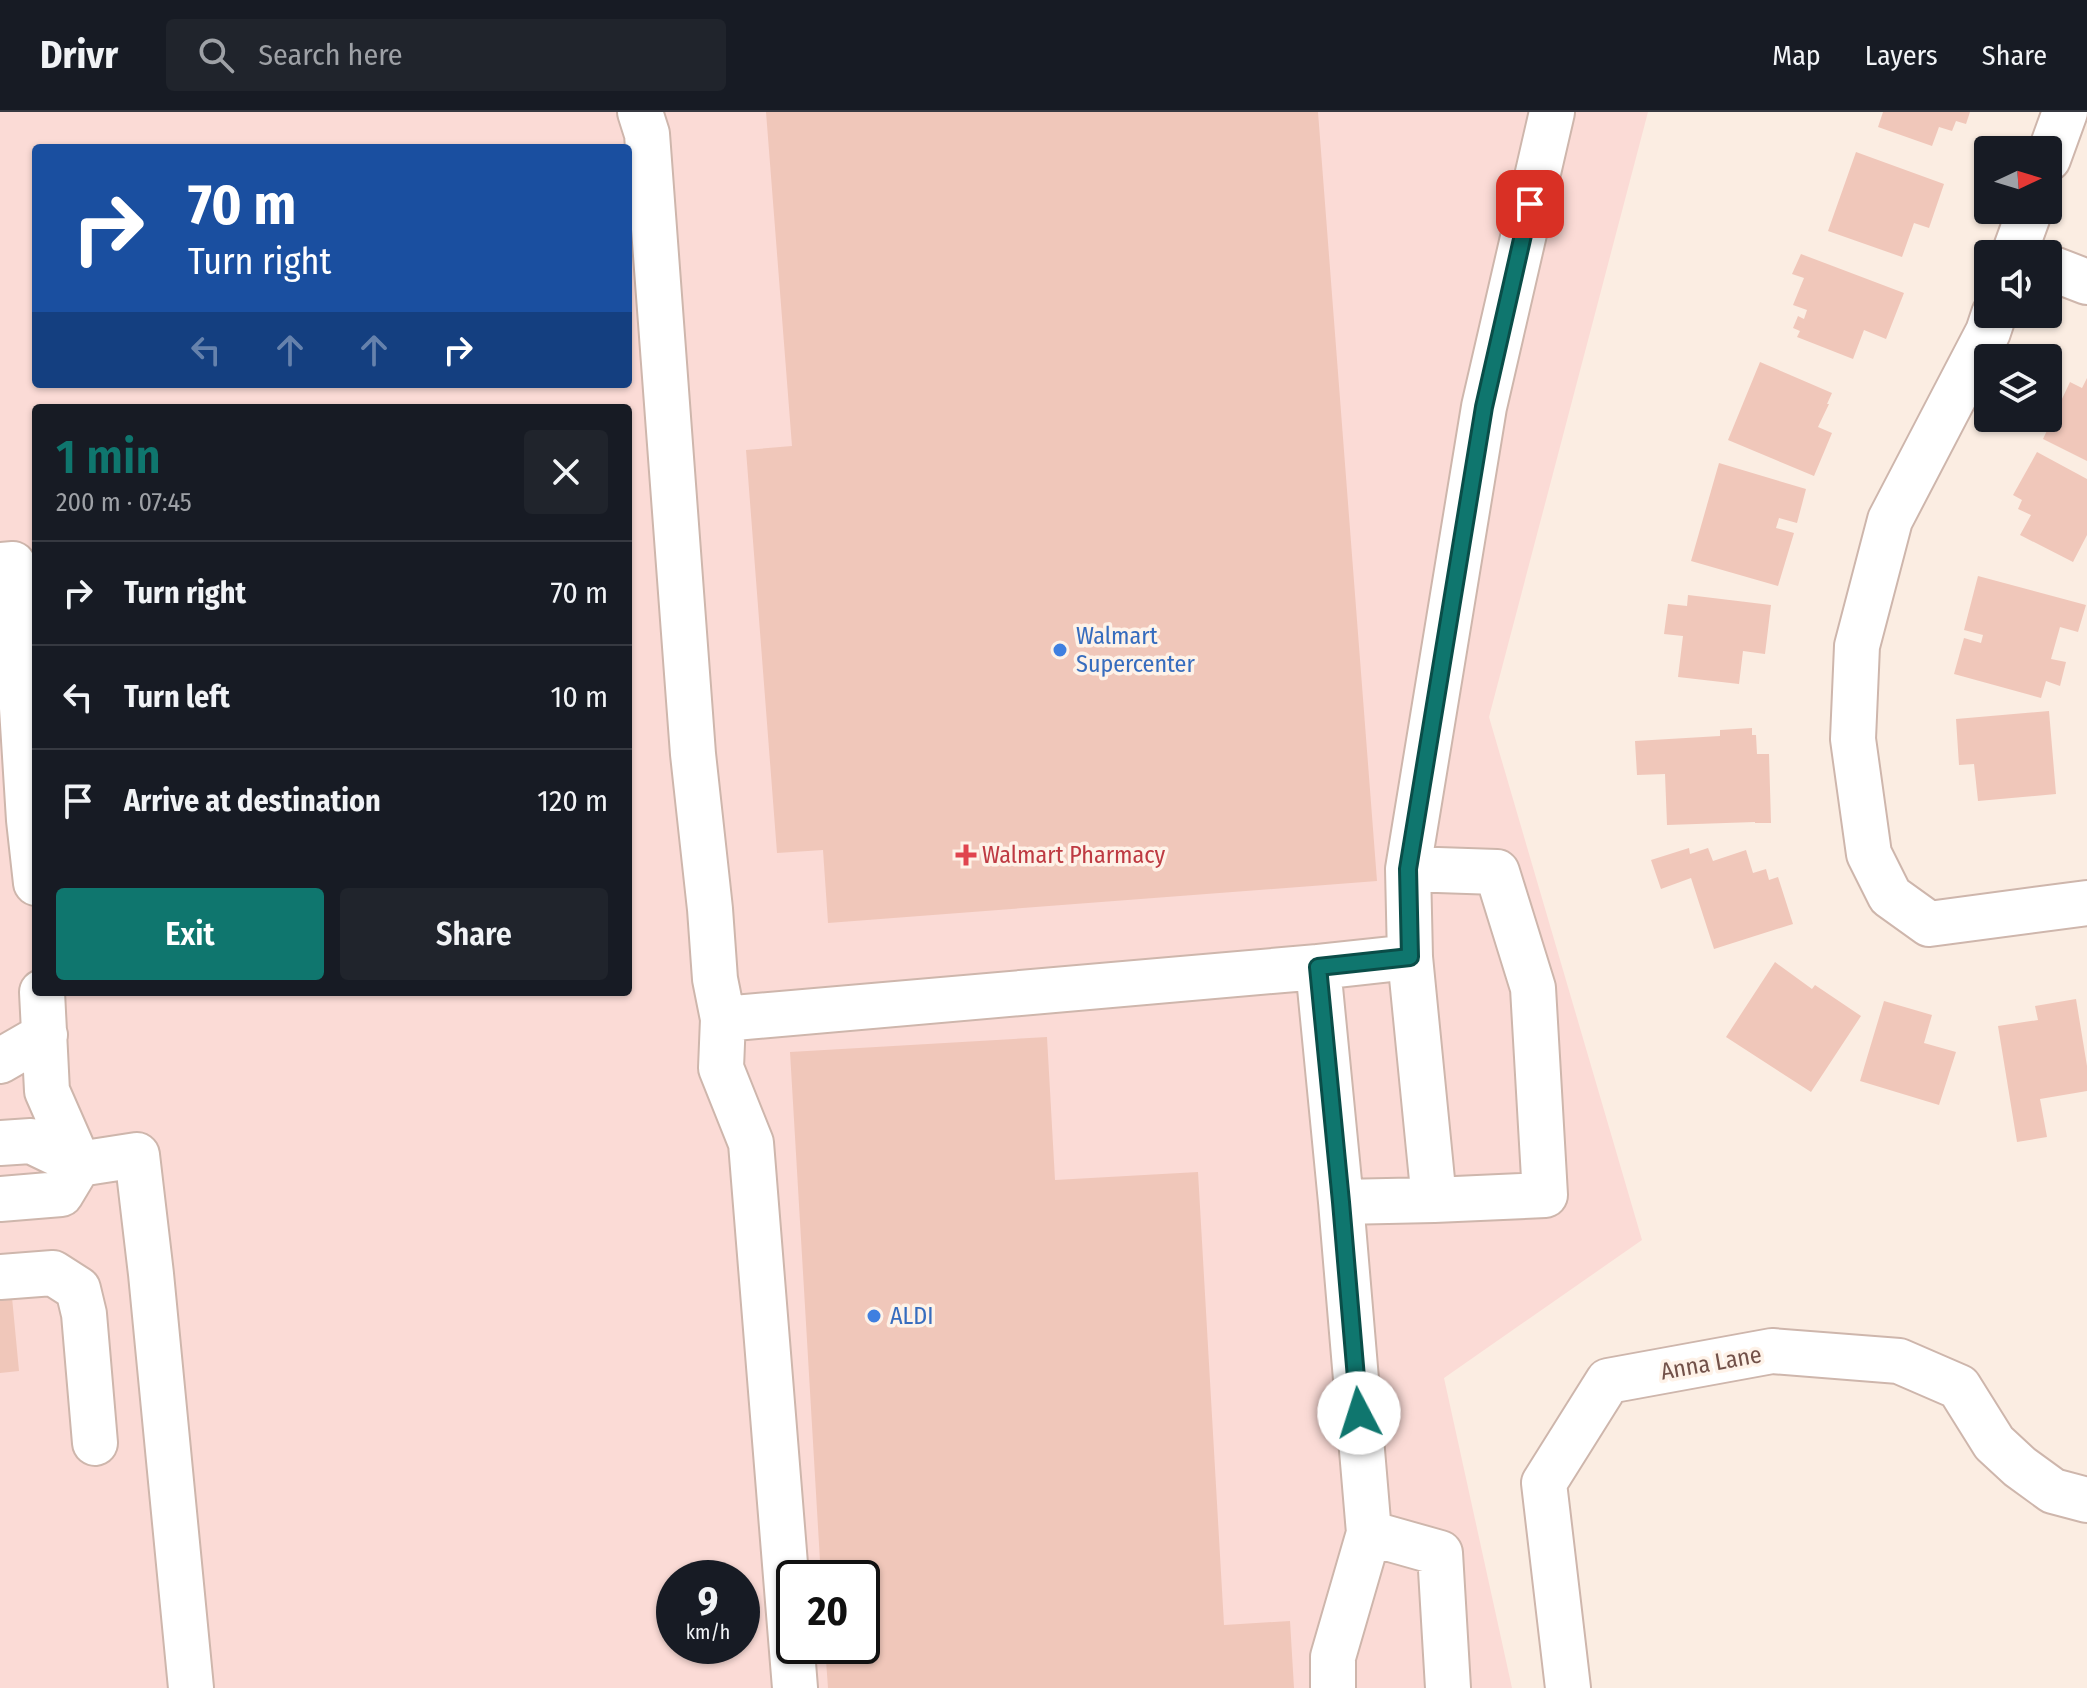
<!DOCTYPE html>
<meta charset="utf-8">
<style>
body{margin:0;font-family:"Fira Sans Condensed",sans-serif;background:#20242c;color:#f1f3f6;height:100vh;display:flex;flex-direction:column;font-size:30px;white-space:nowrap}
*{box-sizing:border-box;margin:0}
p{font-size:26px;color:#9ea1a6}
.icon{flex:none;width:44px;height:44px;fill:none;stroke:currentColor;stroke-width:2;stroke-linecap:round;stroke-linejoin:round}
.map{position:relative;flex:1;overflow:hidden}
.details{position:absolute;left:32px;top:292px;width:600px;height:592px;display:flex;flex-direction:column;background:#171b24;border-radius:8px;box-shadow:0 2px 6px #0004}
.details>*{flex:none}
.guide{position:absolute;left:32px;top:32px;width:600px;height:244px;border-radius:8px;box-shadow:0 2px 6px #0004;background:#1a4fa0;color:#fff;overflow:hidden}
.needle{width:52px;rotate:86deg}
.fabs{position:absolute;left:1974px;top:24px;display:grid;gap:16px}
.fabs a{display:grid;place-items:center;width:88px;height:88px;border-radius:8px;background:#171b24;box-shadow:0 2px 6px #0004;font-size:40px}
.speed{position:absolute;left:656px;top:1448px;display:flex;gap:16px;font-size:40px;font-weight:700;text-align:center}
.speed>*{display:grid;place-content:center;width:104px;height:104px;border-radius:50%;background:#171b24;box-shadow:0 2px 6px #0004;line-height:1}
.speed small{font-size:20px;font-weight:400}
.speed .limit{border:4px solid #111;border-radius:12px;background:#fff;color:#111}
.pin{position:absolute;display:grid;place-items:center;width:68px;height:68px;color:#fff;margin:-34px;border-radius:16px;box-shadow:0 4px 12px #0006}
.me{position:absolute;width:88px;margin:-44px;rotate:355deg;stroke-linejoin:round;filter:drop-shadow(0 0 6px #0008)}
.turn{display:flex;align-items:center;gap:28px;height:168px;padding:0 24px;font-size:36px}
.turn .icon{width:104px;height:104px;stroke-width:2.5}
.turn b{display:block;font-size:56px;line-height:68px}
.lanes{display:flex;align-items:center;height:76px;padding:0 24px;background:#0003;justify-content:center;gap:40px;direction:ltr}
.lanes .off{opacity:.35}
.round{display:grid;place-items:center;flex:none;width:84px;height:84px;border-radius:8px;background:#20242c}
.headline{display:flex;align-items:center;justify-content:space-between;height:136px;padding:0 24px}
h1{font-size:48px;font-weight:600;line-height:60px;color:#0f766e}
.action{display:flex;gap:16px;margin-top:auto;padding:16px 24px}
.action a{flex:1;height:92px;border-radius:8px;background:#0f766e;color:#fff;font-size:32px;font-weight:600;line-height:92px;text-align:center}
.action a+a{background:#20242c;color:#f1f3f6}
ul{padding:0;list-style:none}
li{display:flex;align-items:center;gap:24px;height:104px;padding:0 24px;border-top:2px solid #363941}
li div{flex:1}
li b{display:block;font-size:30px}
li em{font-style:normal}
header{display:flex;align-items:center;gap:48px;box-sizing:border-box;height:112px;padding:0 40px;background:#171b24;border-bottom:2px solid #363941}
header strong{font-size:38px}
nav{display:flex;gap:44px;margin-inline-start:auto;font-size:28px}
.search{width:560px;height:72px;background:#20242c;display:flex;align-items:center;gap:20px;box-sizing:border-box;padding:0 28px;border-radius:8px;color:#9ea1a6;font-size:30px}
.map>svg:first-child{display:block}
</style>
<header>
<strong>Drivr</strong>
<div class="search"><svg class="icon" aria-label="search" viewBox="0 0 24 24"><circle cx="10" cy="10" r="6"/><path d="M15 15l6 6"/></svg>Search here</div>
<nav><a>Map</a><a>Layers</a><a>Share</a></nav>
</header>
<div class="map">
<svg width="2087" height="1576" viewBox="0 0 2087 1576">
<rect width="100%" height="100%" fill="#fbede2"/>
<!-- commercial -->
<path fill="#fbdbd6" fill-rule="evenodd" d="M0 0H1648L1489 605 1642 1128 1444 1266 1512 1576H0ZM36 36H628V272H36ZM36 296H628V880H36ZM674 1466H742V1534H674ZM794 1466H862V1534H794Z"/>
<!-- building -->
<path fill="#f0c7ba" d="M766 0H1318L1377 769 828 811 823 738 777 741 746 338 792 334Z
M1883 0H1970L1966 12 1956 9 1952 19 1939 15 1932 34 1878 15Z
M1856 40 1944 72 1929 116 1914 111 1902 145 1828 119Z
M1801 142 1904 181 1886 227 1864 218 1853 247 1797 225 1800 219 1793 216 1798 204 1804 207 1807 198 1793 193 1804 166 1792 162Z
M1760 250 1832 281 1827 292H1829L1818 315 1832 321 1814 364 1728 328Z
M2087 266V349L2043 327 2070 270 2082 276Z
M2037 340 2087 367V423L2073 450 2020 423 2031 403 2018 397 2022 388 2013 383Z
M1719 351 1806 377 1797 411 1779 406 1776 416 1794 421 1778 474 1691 449Z
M1978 464 2086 493 2078 520 2060 515 2051 547 2066 550 2060 574 2046 569 2041 586 1954 562 1964 526 1981 531 1983 523 1964 518Z
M1688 483 1771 493 1765 542 1743 539 1739 572 1678 565 1683 524 1664 522 1668 492 1687 494Z
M2049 599 2056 682 1978 689 1974 652 1959 653 1956 607Z
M1752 616V623H1756L1757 642H1769L1771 711H1755V710L1667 713 1665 662 1637 663 1635 629 1720 624V618Z
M1689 736 1690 742 1708 736 1713 749 1746 738 1753 761 1766 757 1769 768 1778 765 1793 812 1714 837 1691 766 1661 777 1651 748Z
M1775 850 1812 877 1815 873 1861 904 1811 980 1726 925Z
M2076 887 2087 954V979L2040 987 2047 1025 2017 1030 1998 914 2038 908 2035 894Z
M1884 889 1932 903 1924 931 1956 940 1939 993 1860 969Z
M1047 925 1055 1068 1198 1060 1224 1513 1290 1509 1294 1576H828L825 1534H862V1466H821L790 940Z
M11 1175 19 1259 0 1261V1176Z"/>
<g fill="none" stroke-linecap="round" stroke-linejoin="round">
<defs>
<path id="minor" d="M640 0 647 22 693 642 710 797 715 867 723 907 721 956 751 1031 795 1576
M2048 47 2065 0
M2014 142 2030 98
M2048 155 2087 170
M1994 202 1988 220 1890 408 1857 534 1853 627 1869 742 1890 784 1929 812 2087 791
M0 453 13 452 29 708 36 771
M1408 757 1484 295 1552 0
M1410 845 1434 1088
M42 880 47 979 79 1052
M723 907 1318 855 1410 845 1408 757 1497 760 1533 876 1545 1083 1434 1088 1341 1090 1318 855
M0 949 45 923
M0 1031 31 1029 79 1052 137 1043 151 1162 191 1576
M0 1087 61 1082 79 1052
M1341 1090 1369 1421 1440 1441 1448 1576
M0 1165 53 1161 78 1177 84 1202 95 1331
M1333 1576V1545L1369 1421
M1568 1576 1544 1371 1608 1269 1772 1239 1899 1249 1959 1275 1994 1331 2020 1355 2053 1379 2087 1388"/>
</defs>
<!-- minor casing -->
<use href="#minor" stroke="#ceb6ac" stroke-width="48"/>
<!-- minor -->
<use href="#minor" stroke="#fff" stroke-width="44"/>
</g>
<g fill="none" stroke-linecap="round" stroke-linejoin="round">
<defs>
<path id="route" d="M1359 1301 1341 1090 1318 855 1410 845 1408 757 1484 295 1530 92"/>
</defs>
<!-- route casing -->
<use href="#route" stroke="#0a4d48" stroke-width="20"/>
<!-- route -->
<use href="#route" stroke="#0f766e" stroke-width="14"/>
</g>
<!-- markers -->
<g fill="#3f7fe0" stroke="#fef2e8" stroke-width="3">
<circle cx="1060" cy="538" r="8"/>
<circle cx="874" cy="1204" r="8"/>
</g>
<path fill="#e0444e" stroke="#fef2e8" stroke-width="3" d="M962 731h8v8h8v8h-8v8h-8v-8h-8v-8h8z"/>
<g text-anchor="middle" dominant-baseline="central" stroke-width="7" stroke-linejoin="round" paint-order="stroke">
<!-- shop labels -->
<g font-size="24" fill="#366cbe" stroke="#fef2e8" text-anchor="start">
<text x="1076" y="524">Walmart<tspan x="1076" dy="28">Supercenter</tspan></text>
<text x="890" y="1204">ALDI</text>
</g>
<!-- health labels -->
<g font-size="24" fill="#be3a42" stroke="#fef2e8" text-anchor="start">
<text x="982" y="743">Walmart Pharmacy</text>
</g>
<!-- street labels -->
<g font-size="24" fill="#725149" stroke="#fef2e8">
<text transform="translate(1711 1251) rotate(-10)">Anna Lane</text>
</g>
</g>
</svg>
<div class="fabs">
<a><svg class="needle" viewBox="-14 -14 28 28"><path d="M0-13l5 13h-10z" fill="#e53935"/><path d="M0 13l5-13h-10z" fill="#9ea1a6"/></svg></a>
<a><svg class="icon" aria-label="sound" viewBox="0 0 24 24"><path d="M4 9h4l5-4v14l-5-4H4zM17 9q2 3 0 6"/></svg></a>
<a><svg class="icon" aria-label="layers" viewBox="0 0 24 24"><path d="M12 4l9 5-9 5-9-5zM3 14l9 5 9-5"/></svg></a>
</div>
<div class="speed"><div>9<small>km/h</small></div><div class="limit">20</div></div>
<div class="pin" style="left:1530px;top:92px;background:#d93025"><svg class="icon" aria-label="arrive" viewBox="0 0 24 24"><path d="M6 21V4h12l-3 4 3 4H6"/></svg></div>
<svg class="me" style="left:1359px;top:1301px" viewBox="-20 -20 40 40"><circle r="19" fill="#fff"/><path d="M0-13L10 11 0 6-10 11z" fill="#0f766e"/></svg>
<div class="guide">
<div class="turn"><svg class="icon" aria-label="right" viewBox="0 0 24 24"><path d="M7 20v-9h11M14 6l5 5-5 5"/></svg><div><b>70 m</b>Turn right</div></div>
<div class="lanes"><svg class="icon off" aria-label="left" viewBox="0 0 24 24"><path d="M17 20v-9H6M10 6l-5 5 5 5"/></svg><svg class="icon off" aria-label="ahead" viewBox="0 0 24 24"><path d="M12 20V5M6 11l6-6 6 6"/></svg><svg class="icon off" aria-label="ahead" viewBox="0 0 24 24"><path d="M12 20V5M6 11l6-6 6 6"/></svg><svg class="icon" aria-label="right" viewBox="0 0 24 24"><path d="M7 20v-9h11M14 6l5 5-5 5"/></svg></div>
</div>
<section class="details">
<div class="headline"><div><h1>1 min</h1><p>200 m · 07:45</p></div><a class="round"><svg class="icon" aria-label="close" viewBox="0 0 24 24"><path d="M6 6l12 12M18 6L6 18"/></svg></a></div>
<ul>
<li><svg class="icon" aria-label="right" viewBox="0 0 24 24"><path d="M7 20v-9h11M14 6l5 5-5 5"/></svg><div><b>Turn right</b></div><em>70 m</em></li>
<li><svg class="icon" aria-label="left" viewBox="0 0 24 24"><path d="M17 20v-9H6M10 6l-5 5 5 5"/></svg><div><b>Turn left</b></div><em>10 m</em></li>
<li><svg class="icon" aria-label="arrive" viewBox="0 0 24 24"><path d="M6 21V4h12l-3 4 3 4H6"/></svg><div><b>Arrive at destination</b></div><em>120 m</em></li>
</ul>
<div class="action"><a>Exit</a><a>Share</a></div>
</section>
</div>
